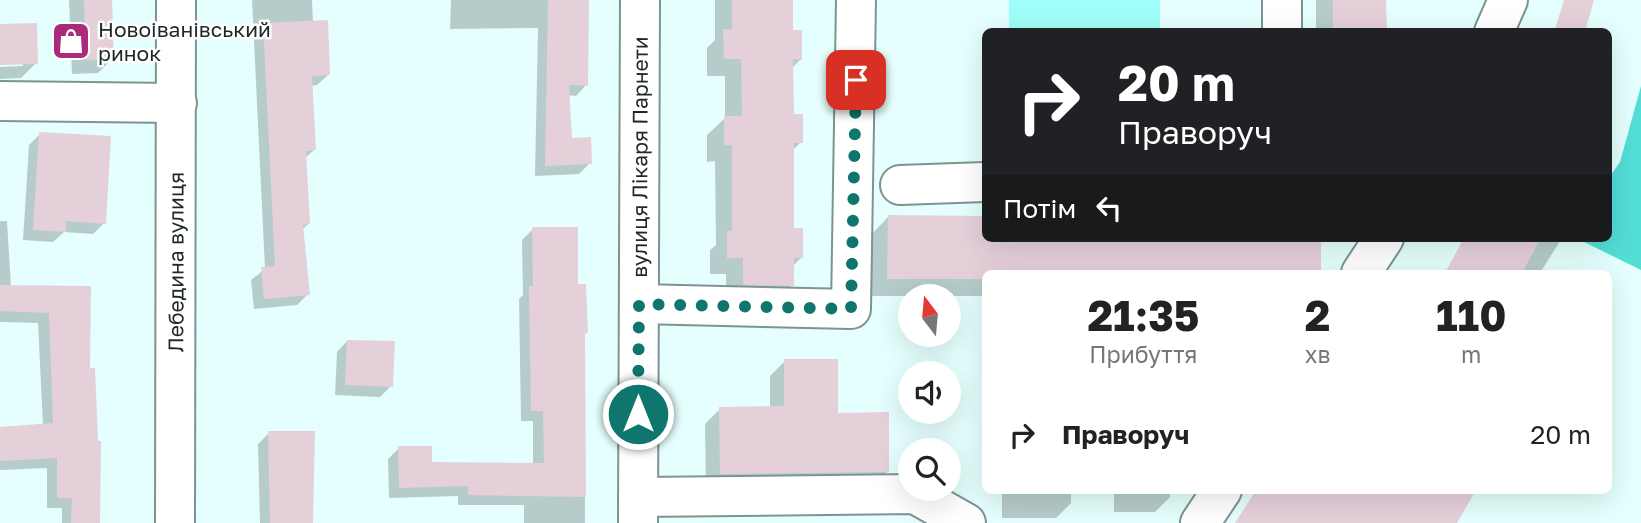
<!DOCTYPE html>
<html lang="uk">
<meta charset="utf-8">
<style>
body{margin:0;font-family:"Golos Text",sans-serif;background:#f6f6f6;color:#222;height:100vh;display:flex;flex-direction:column;font-size:26px;white-space:nowrap}
*{box-sizing:border-box;margin:0}
p{font-size:23px;color:#767676}
.icon{flex:none;width:38px;height:38px;fill:none;stroke:currentColor;stroke-width:2;stroke-linecap:round;stroke-linejoin:round}
.map{position:relative;flex:1;overflow:hidden}
.panel{position:absolute;left:982px;top:270px;width:630px;height:224px;display:flex;flex-direction:column;background:#fff;border-radius:10px;box-shadow:0 7px 28px #0002}
.panel>*{flex:none}
.banner{position:absolute;left:982px;top:28px;width:630px;height:214px;border-radius:10px;box-shadow:0 7px 28px #0002;background:#202124;color:#fff;overflow:hidden}
.needle{width:46px;rotate:344deg}
.fabs{position:absolute;left:898px;top:284px;display:grid;gap:14px}
.fabs a{display:grid;place-items:center;width:63px;height:63px;border-radius:50%;background:#fff;box-shadow:0 7px 28px #0002;font-size:35px}
.pin{position:absolute;display:grid;place-items:center;width:60px;height:60px;color:#fff;margin:-30px;border-radius:14px;box-shadow:0 4px 10px #0006}
.me{position:absolute;width:77px;margin:-38px;rotate:0deg;stroke-linejoin:round;filter:drop-shadow(0 0 5px #0008)}
.turn{display:flex;align-items:center;gap:24px;height:147px;padding:0 21px;font-size:32px}
.turn .icon{width:91px;height:91px;stroke-width:2.5}
.turn b{display:block;font-size:49px;line-height:60px}
.then{display:flex;align-items:center;height:66px;padding:0 21px;background:#0003;gap:14px;font-size:26px}
.eta{display:flex;justify-content:space-evenly;align-items:center;height:119px;text-align:center}
.eta b{font-size:42px;font-weight:700;line-height:49px}
ul{padding:0;list-style:none}
li{display:flex;align-items:center;gap:21px;height:91px;padding:0 21px}
li div{flex:1}
li b{display:block;font-size:26px}
li em{font-style:normal}
.map>svg:first-child{display:block}
</style>
<div class="map">
<svg width="1641" height="523" viewBox="0 0 1641 523">
<rect width="100%" height="100%" fill="#e4fffd"/>
<!-- green -->
<path fill="#a0fef8" d="M1009 0H1160V31H1009Z"/>
<!-- forest -->
<path fill="#53ddd7" d="M1641 86V270L1576 238H1608V179L1620 162Z"/>
<!-- shadow -->
<path fill="#0003" d="M69 0H110L112 59 98 73 72 74Z
M252 0H312L313 23 328 75 317 85 311 86 314 150 304 159 308 224 302 230 308 294 297 305 254 309 251 280 265 269Z
M451 0H587L586 85 576 96 568 95 570 140 590 163 579 174 535 176 538 28 450 29Z
M715 0H791V31L801 59 792 68V116L801 142 792 151V230L801 258 792 267V285L775 302 726 301V274H710V250L716 245 715 161 707 162V135L725 118V76H707V48L715 40Z
M1316 0H1385V32H1316Z
M0 26 36 63 21 78 0 79V67L23 66V63L0 64Z
M40 134 104 223 93 234 64 232 53 242 23 240 29 145Z
M888 217 985 218V238H1319V273H985V296H871V235Z
M0 221H7L11 287H89L88 370 97 443H99L100 523H62V508H47V468L0 470V429L43 426 38 323 0 322Z
M533 229 576 286 586 333 584 335 585 523H524V505H458V496L389 498 388 459 399 448 431 464 533 465V421H521L519 299 523 295 522 240Z
M1518 238H1562L1540 273H1496Z
M347 341 391 386 380 397 335 395 337 352Z
M785 361 888 471 873 486 706 488 705 424 720 409 770 408V376Z
M269 433 312 523H260L258 444Z
M1002 490H1071V503L1056 518H1002Z
M1114 490H1170V497L1155 512H1114Z"/>
<!-- building -->
<path fill="#e5d0da" d="M84 0H112L114 59 86 60Z
M548 0H589L588 86 569 85 572 138 591 137 592 164 545 166Z
M732 0H793V30H802V60L793 59 794 114H803V143H794V228H803V258H794V286L743 285V258H727V231H732V145H724V116H742L741 59H724L723 29H732Z
M1333 0H1386L1387 32H1333Z
M1564 0H1594L1585 32H1554Z
M328 20 330 75 312 76 316 150 306 151 310 224 303 225 310 295 264 299 261 267 275 266 263 23Z
M37 23 38 64 0 65V24Z
M39 132 111 136 106 224 66 221V232L33 230Z
M888 215 985 216V238H1321V273H985V279H887Z
M532 227H578V284H586L588 333H585L586 497 468 495V486L399 488 398 446H432V462L544 463 543 411H531L529 286H533Z
M1464 238H1541L1522 273H1445Z
M0 285 91 286 90 368H95L98 441H101L100 523H71L72 498H57V458L0 461V427L53 423 49 313 0 311Z
M347 340 395 341 393 387 345 385Z
M784 359H838V413L889 412V472L720 474 719 407 784 406Z
M268 431H315L313 523H270Z
M1256 490H1476L1457 523H1235Z"/>
<g fill="none" stroke-linecap="round" stroke-linejoin="round">
<defs>
<g id="minor">
<path d="M1282 0V32"/>
<path d="M1494 32 1508 0"/>
<path d="M0 101 177 103"/>
<path d="M900 185 985 182"/>
<path d="M1361 273 1384 238"/>
<path d="M639 304 851 309 856 0"/>
<path d="M638 497 915 494 966 523"/>
<path id="s1" d="M175 523 176 0"/>
<path id="s2" d="M638 523 640 0"/>
<path d="M1200 523 1222 490"/>
</g>
</defs>
<!-- minor casing -->
<use href="#minor" stroke="#7c9492" stroke-width="42"/>
<!-- minor -->
<use href="#minor" stroke="#fff" stroke-width="38"/>
</g>
<g fill="none" stroke-linecap="round" stroke-linejoin="round">
<!-- route -->
<path stroke="#0f766e" stroke-width="12" stroke-dasharray="0 21.6" d="M638 414 639 304 851 309 856 80"/>
</g>
<!-- icons -->
<defs>
<symbol id="shop-square" viewBox="-11 -11 22 22"><rect x="-9" y="-9" width="18" height="18" rx="4" fill="#aa2b7b" stroke="#fff"/><path d="M-5-2.5h2.3a2.7 3.5 0 0 1 5.4 0H5L5.5 6h-11ZM-1.5-2.5h3a1.5 2.3 0 0 0-3 0Z" fill="#fff"/></symbol>
</defs>
<g fill-rule="evenodd">
<use href="#shop-square" x="49" y="19" width="44" height="44"/>
</g>
<g text-anchor="middle" dominant-baseline="central" stroke-width="5" stroke-linejoin="round" paint-order="stroke">
<!-- poi labels -->
<g font-size="21" fill="#1e2827" stroke="#fff" text-anchor="start">
<text x="98" y="29">Новоіванівський<tspan x="98" dy="24">ринок</tspan></text>
</g>
<!-- street labels -->
<g font-size="21" fill="#1e2827" stroke="#fff">
<text stroke="none"><textPath href="#s2" startOffset="366">вулиця Лікаря Парнети</textPath></text>
<text stroke="none"><textPath href="#s1" startOffset="261">Лебедина вулиця</textPath></text>
</g>
</g>
</svg>
<div class="fabs">
<a><svg class="needle" viewBox="-14 -14 28 28"><path d="M0-13l5 13h-10z" fill="#e53935"/><path d="M0 13l5-13h-10z" fill="#767676"/></svg></a>
<a><svg class="icon" aria-label="sound" viewBox="0 0 24 24"><path d="M4 9h4l5-4v14l-5-4H4zM17 9q2 3 0 6"/></svg></a>
<a><svg class="icon" aria-label="search" viewBox="0 0 24 24"><circle cx="10" cy="10" r="6"/><path d="M15 15l6 6"/></svg></a>
</div>
<div class="pin" style="left:856px;top:80px;background:#d93025"><svg class="icon" aria-label="arrive" viewBox="0 0 24 24"><path d="M6 21V4h12l-3 4 3 4H6"/></svg></div>
<svg class="me" style="left:638px;top:414px" viewBox="-20 -20 40 40"><circle r="17" fill="#0f766e" stroke="#fff" stroke-width="3"/><path d="M0-11L8 9 0 5-8 9z" fill="#fff"/></svg>
<div class="banner">
<div class="turn"><svg class="icon" aria-label="right" viewBox="0 0 24 24"><path d="M7 20v-9h11M14 6l5 5-5 5"/></svg><div><b>20 m</b>Праворуч</div></div>
<div class="then">Потім<svg class="icon" aria-label="left" viewBox="0 0 24 24"><path d="M17 20v-9H6M10 6l-5 5 5 5"/></svg></div>
</div>
<section class="panel">
<div class="eta">
<div><b>21:35</b><p>Прибуття</p></div>
<div><b>2</b><p>хв</p></div>
<div><b>110</b><p>m</p></div>
</div>
<ul>
<li><svg class="icon" aria-label="right" viewBox="0 0 24 24"><path d="M7 20v-9h11M14 6l5 5-5 5"/></svg><div><b>Праворуч</b></div><em>20 m</em></li>
</ul>
</section>
</div>
